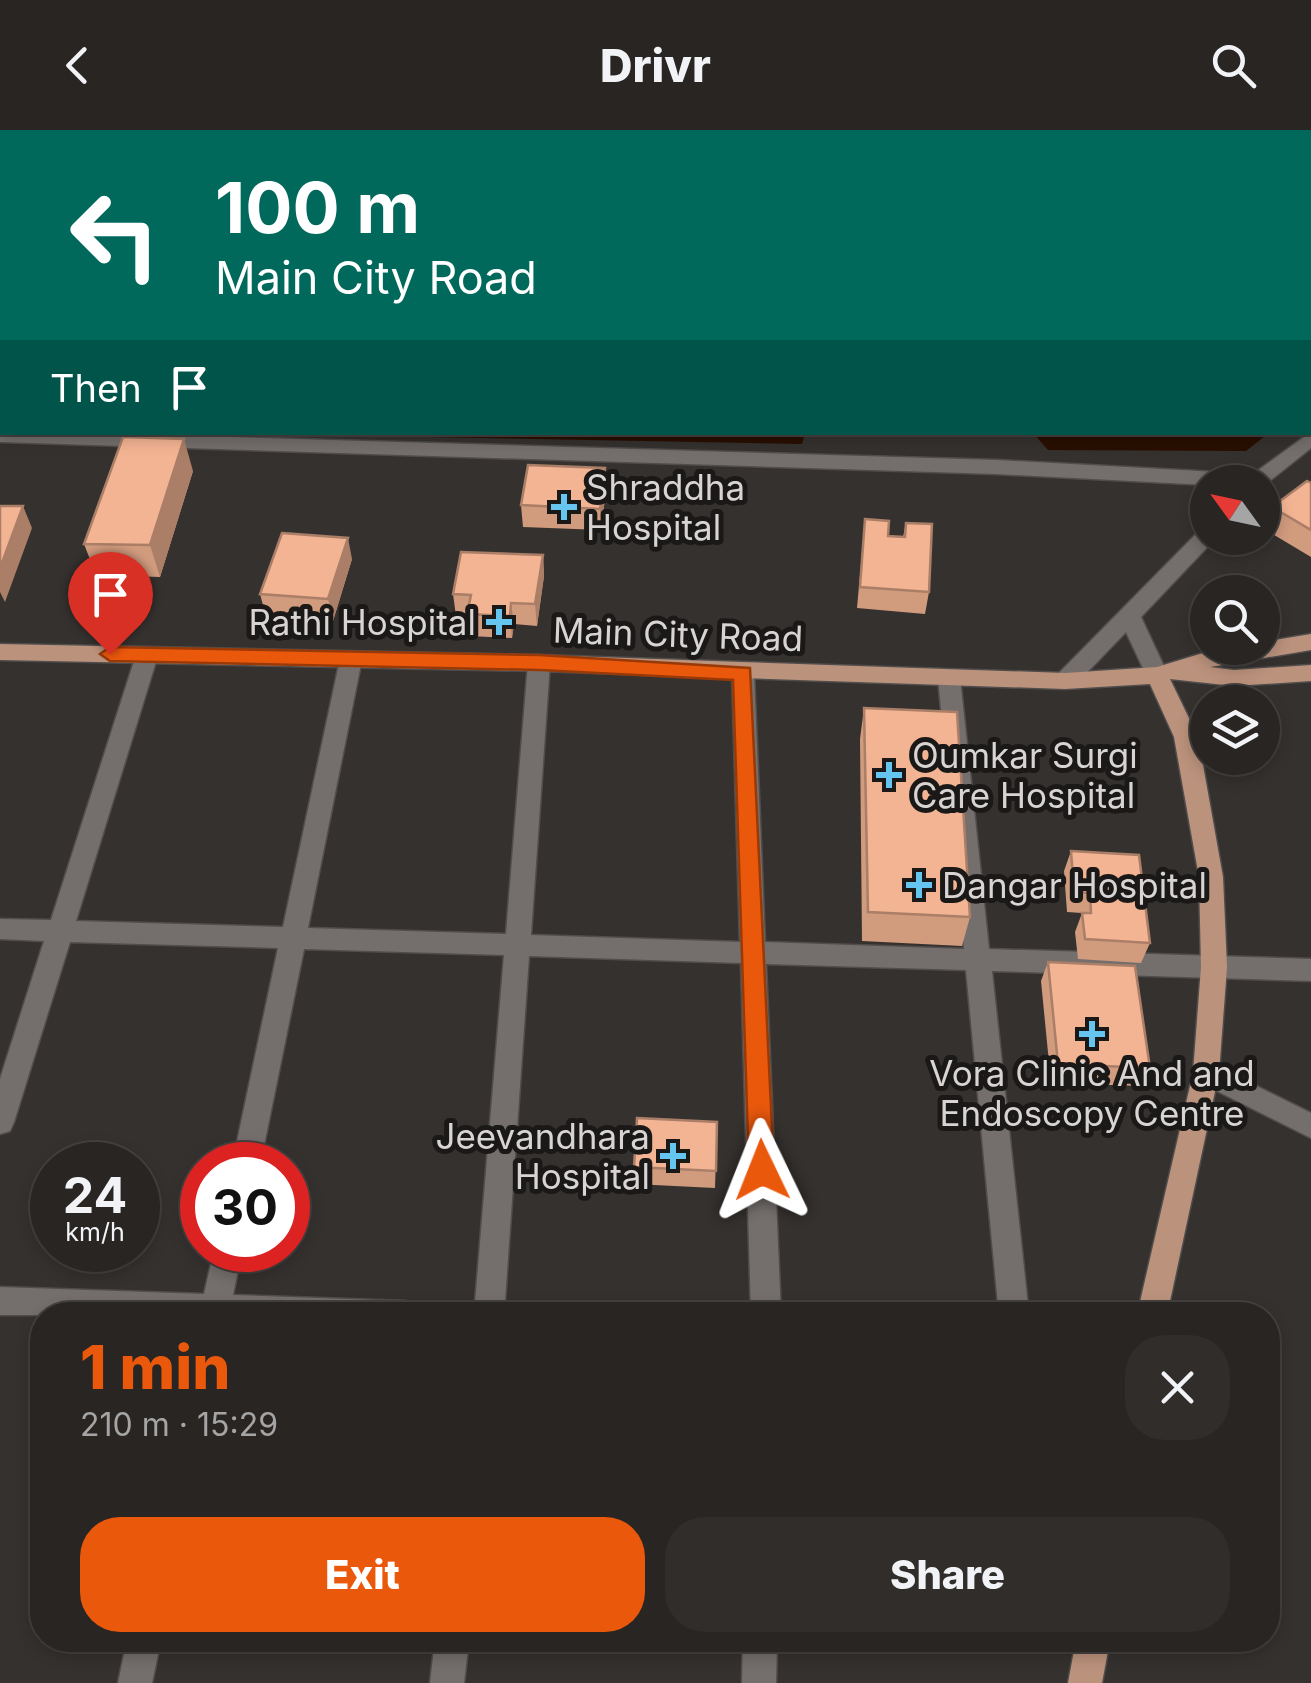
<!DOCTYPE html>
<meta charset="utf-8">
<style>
body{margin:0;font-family:Inter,sans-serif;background:#302d2b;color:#f1f3f6;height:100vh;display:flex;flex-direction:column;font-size:38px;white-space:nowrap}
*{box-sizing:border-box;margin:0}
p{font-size:32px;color:#a5a5a6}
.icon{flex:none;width:55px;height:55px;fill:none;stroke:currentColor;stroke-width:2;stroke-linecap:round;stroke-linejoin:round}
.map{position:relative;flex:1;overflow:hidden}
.details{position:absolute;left:30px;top:1172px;width:1250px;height:350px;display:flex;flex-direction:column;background:#282523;border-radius:40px;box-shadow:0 5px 15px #0003,0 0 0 2px #444241}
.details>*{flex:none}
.banner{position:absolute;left:0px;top:0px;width:1312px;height:305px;box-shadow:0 5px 15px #0003,0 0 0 2px #444241;background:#00695c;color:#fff;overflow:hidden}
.needle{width:65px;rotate:303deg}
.tools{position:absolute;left:1190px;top:335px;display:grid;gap:20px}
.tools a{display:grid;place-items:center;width:90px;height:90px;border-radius:50%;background:#282523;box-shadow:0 5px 15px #0003,0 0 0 2px #444241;font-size:50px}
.speed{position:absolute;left:30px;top:1012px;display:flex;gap:20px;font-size:50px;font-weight:700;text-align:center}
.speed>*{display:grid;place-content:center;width:130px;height:130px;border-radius:50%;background:#282523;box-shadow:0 5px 15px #0003,0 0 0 2px #444241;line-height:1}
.speed small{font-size:25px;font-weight:400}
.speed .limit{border:15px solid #d22;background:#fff;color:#111}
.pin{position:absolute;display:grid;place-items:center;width:85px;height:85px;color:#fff;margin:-102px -42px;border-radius:50% 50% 50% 0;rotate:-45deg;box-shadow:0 0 10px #0007}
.pin .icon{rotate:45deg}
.me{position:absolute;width:110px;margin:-55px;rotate:358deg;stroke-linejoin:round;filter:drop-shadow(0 0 8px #0008)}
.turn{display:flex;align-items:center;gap:35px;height:210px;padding:0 50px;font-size:45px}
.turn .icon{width:130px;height:130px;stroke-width:2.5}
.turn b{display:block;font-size:70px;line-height:85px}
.then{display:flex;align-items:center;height:95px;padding:0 50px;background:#0003;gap:20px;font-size:38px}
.round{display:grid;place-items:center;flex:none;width:105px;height:105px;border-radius:40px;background:#302d2b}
.overview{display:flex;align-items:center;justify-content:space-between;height:170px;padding:0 50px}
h1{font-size:60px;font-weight:800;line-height:75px;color:#ea580c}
.button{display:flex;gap:20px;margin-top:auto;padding:20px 50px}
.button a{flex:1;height:115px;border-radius:40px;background:#ea580c;color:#fff;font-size:40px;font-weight:800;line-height:115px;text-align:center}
.button a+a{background:#302d2b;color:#f1f3f6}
header{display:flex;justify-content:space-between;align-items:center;height:130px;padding:0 50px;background:#282523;font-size:45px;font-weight:800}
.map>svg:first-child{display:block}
</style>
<header><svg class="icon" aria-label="back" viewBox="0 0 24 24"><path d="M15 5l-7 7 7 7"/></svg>Drivr<svg class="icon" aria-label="search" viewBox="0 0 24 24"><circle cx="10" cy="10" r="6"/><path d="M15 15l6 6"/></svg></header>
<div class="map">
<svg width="1311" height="1553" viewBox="0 0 1311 1553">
<rect width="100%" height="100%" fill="#35312f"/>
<!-- water -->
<path fill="#290f01" d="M0 0H1311V269L1310 2H2L0 298Z
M214 303 805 302V303L802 314Z
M1033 303H1269L1246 321 1048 320Z"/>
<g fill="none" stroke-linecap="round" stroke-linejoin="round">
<defs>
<path id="minor" d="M0 300 996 330 1253 344 1311 302V318L1262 357V352L1208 355 996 344 0 312Z
M1208 397V408L1215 409 1141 487 1168 545 1165 551H1149L1126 502 1073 557H1057L1054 551 1057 545 1201 399Z
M147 517 158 525 76 791 283 797 340 529 351 521 362 529 308 798 506 804 528 533 539 525 550 533 531 805 740 812 732 543 743 535 754 543 765 812 964 819 938 548 949 540 960 548 989 819 1311 829V851L992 841 1029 1185H999L966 840 766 834 781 1185H751L741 833 529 826 504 1185H474L504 825 304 819 260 1035H232L278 818 70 812 14 992 10 1001 0 1004V949L44 811 0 809V789L51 790 136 525Z
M1206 931 1311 983V1008L1197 951 1193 943 1197 935Z
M214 1120H242L233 1165 405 1171 415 1175 420 1185H0V1157L204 1164Z
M127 1510H161L152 1553H118Z
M435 1510H469L464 1553H430Z
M743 1510H777L776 1553H742Z"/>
<path id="major" d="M1311 504V520L1210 537 1234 540 1311 535V551L1234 556 1170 549 1198 607 1223 747 1227 837 1219 943 1167 1185H1137L1193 943 1201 837 1199 747 1174 607 1150 554 1065 559 539 541 0 530V514L539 525 1065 543 1157 537 1213 520 1262 518V512Z
M1076 1510H1110L1102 1553H1068Z"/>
</defs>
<!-- minor casing -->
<use href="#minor" stroke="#504d4c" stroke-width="3"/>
<!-- major casing -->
<use href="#major" stroke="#504d4c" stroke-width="3"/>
<!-- minor -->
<use href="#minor" fill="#746f6d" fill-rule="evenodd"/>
<!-- major -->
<use href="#major" fill="#bb927c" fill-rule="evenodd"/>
</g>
<!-- wall -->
<path fill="#d19b7e" d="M605 338 606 360 601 400 523 397 521 375Z
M193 341 160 447 96 445 84 414Z
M1311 353V427L1264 399 1272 377Z
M865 389 888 406 903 407 906 393 929 462 925 484 857 478Z
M543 425 544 446 537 496 514 494 512 508 470 506 467 486H456L453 464Z
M352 429 333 491 266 486 260 464Z
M864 578 970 787 962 816 862 811 860 609Z
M1071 721 1150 813 1141 833 1078 829 1075 802 1082 783 1067 782 1064 741Z
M1048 832 1150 938 1141 956 1051 953 1041 851Z
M717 992 715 1058 634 1054V1037Z"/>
<!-- shaded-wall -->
<path fill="#aa7e67" d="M184 309 193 341 160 447 150 415Z
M605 338 606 360 601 400 600 379Z
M23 376 32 398 5 472 0 462V438Z
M348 408 352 429 333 491 328 469Z
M543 425 544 446 537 496 535 474Z
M511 473 514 494 512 508 510 486Z"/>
<!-- building -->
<path fill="#f3b493" stroke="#aa7e67" stroke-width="2.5" d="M123 307 184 309 150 415 84 414Z
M528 335 605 338 600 379 521 375Z
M1307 351 1311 353V400L1272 377Z
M0 376H23L0 438Z
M865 389 889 391 888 406 905 407 906 393 932 394 929 462 860 457Z
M282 403 348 408 328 469 260 464Z
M461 422 543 425 535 474 511 473 510 486 467 484 471 465 453 464Z
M864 578 957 582 970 787 868 782Z
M1071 721 1139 725 1150 813 1085 809 1082 783H1091L1090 763 1074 762Z
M1048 832 1135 836 1150 938 1058 934Z
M637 988 717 992 716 1041 634 1037Z"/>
<!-- route -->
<path fill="#ea580c" stroke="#983908" stroke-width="2.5" d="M110 517 539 525 750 538 774 1040 770 1048H753L749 1040 733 550 539 540 110 531 100 524Z"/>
<!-- markers -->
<g fill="#65c5ee" stroke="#1b1918" stroke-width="4">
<path d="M559 362h10v10h10v10h-10v10h-10v-10h-10v-10h10z"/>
<path d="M494 477h10v10h10v10h-10v10h-10v-10h-10v-10h10z"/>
<path d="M884 630h10v10h10v10h-10v10h-10v-10h-10v-10h10z"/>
<path d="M914 740h10v10h10v10h-10v10h-10v-10h-10v-10h10z"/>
<path d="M1087 889h10v10h10v10h-10v10h-10v-10h-10v-10h10z"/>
<path d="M668 1011h10v10h10v10h-10v10h-10v-10h-10v-10h10z"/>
</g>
<g text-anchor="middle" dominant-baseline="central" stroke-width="10" stroke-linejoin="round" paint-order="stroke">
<!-- poi labels -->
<g font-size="35" fill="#d7d4d3" stroke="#1b1918" text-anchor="start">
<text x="586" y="357">Shraddha<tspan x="586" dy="40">Hospital</tspan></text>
<text x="476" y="492" text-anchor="end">Rathi Hospital</text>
<text x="912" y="625">Oumkar Surgi<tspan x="912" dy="40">Care Hospital</tspan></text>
<text x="942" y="755">Dangar Hospital</text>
<text x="1092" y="943" text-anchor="middle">Vora Clinic And and<tspan x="1092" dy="40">Endoscopy Centre</tspan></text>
<text x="650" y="1006" text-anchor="end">Jeevandhara<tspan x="650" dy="40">Hospital</tspan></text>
</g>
<!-- street labels -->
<g font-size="35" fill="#d7d4d3" stroke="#1b1918">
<text transform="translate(678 504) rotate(2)">Main City Road</text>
</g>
</g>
</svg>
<div class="tools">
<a><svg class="needle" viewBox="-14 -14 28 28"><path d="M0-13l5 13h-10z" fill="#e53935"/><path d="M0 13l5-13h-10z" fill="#a5a5a6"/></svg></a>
<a><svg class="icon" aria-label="search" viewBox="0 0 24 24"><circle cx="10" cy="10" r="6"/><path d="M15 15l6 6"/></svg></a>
<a><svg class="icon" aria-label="layers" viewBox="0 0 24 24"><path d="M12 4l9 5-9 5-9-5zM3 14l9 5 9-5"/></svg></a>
</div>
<div class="speed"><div>24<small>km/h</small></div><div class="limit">30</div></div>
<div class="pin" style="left:110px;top:524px;background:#d93025"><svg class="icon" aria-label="arrive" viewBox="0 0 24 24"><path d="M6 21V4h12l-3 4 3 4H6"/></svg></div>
<svg class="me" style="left:762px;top:1040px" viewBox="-20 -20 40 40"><path d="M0-17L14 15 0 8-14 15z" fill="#ea580c" stroke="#fff" stroke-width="4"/></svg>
<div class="banner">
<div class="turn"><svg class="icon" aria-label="left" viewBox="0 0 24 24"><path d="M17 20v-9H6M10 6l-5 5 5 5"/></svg><div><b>100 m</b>Main City Road</div></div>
<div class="then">Then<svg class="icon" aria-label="arrive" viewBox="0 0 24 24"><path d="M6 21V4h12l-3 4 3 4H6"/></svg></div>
</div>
<section class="details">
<div class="overview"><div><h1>1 min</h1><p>210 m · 15:29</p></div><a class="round"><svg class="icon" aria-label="close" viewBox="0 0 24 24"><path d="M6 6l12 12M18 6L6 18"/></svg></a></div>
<div class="button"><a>Exit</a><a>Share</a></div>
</section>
</div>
